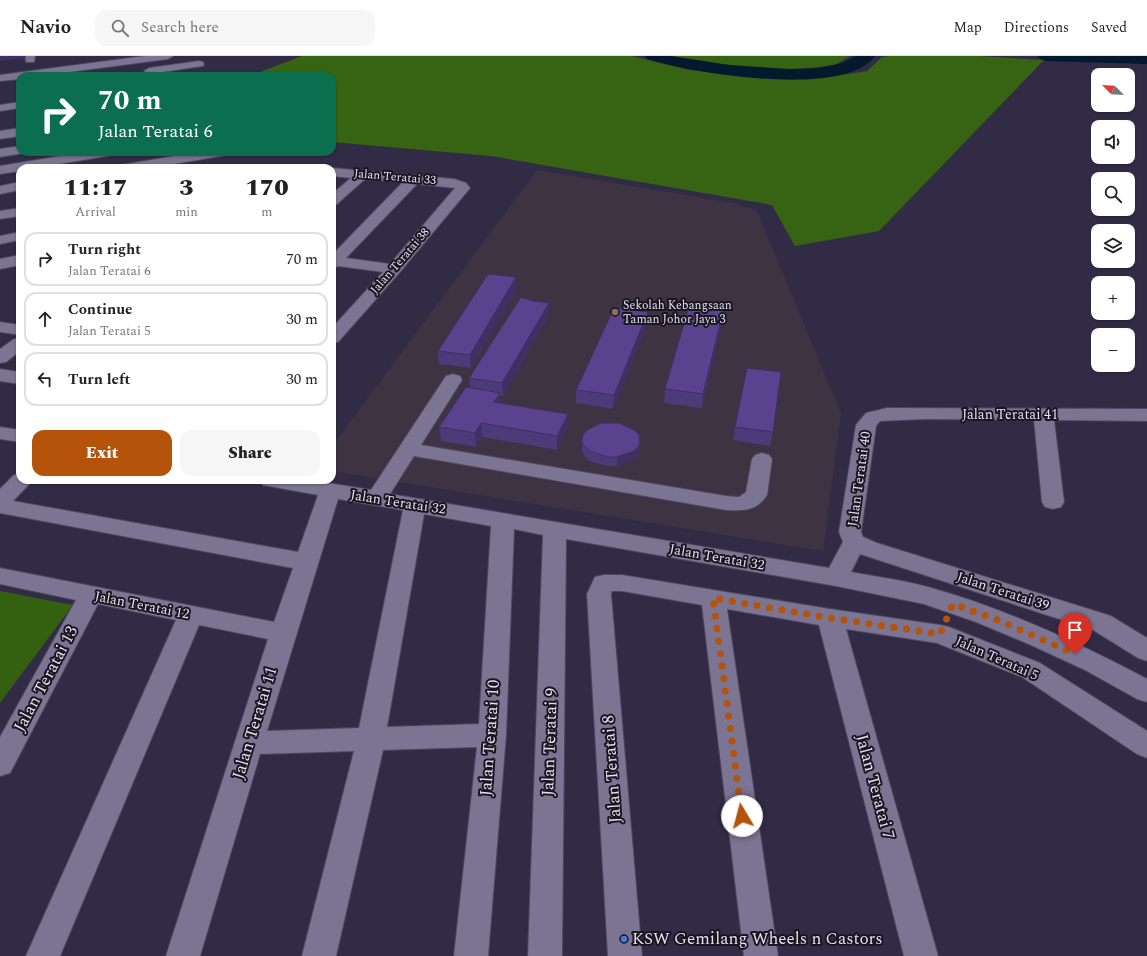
<!DOCTYPE html>
<meta charset="utf-8">
<style>
body{margin:0;font-family:Spectral,serif;background:#f6f6f6;color:#222;height:100vh;display:flex;flex-direction:column;font-size:15px;white-space:nowrap}
*{box-sizing:border-box;margin:0}
p{font-size:13px;color:#767676}
.icon{flex:none;width:22px;height:22px;fill:none;stroke:currentColor;stroke-width:2;stroke-linecap:round;stroke-linejoin:round}
.map{position:relative;flex:1;overflow:hidden}
.side{position:absolute;left:16px;top:108px;width:320px;height:320px;display:flex;flex-direction:column;background:#fff;border-radius:12px;box-shadow:0 1px 3px #0004}
.side>*{flex:none}
.guide{position:absolute;left:16px;top:16px;width:320px;height:84px;border-radius:12px;box-shadow:0 1px 3px #0004;background:#0b6e4f;color:#fff;overflow:hidden}
.needle{width:26px;rotate:294deg}
.tools{position:absolute;left:1091px;top:12px;display:grid;gap:8px}
.tools a{display:grid;place-items:center;width:44px;height:44px;border-radius:8px;background:#fff;box-shadow:0 1px 3px #0004;font-size:20px}
.pin{position:absolute;display:grid;place-items:center;width:34px;height:34px;color:#fff;margin:-41px -17px;border-radius:50% 50% 50% 0;rotate:-45deg;box-shadow:0 0 4px #0007}
.pin .icon{rotate:45deg}
.me{position:absolute;width:44px;margin:-22px;rotate:352deg;stroke-linejoin:round;filter:drop-shadow(0 0 3px #0008)}
.turn{display:flex;align-items:center;gap:14px;height:84px;padding:0 16px;font-size:18px}
.turn .icon{width:52px;height:52px;stroke-width:2.5}
.turn b{display:block;font-size:28px;line-height:34px}
.eta{display:flex;justify-content:space-evenly;align-items:center;height:68px;text-align:center}
.eta b{font-size:24px;font-weight:800;line-height:28px}
.button{display:flex;gap:8px;margin-top:auto;padding:8px 16px}
.button a{flex:1;height:46px;border-radius:12px;background:#b45309;color:#fff;font-size:16px;font-weight:800;line-height:46px;text-align:center}
.button a+a{background:#f6f6f6;color:#222}
ul{padding:0;list-style:none}
li{display:flex;align-items:center;gap:12px;height:54px;margin:0 8px 6px;padding:0 8px;border:2px solid #e0e0e0;border-radius:12px}
li div{flex:1}
li b{display:block;font-size:15px}
li em{font-style:normal}
header{display:flex;align-items:center;gap:24px;box-sizing:border-box;height:56px;padding:0 20px;background:#fff;border-bottom:1px solid #e0e0e0}
header strong{font-size:19px}
nav{display:flex;gap:22px;margin-inline-start:auto;font-size:14px}
.search{width:280px;height:36px;background:#f6f6f6;display:flex;align-items:center;gap:10px;box-sizing:border-box;padding:0 14px;border-radius:12px;color:#767676;font-size:15px}
.map>svg:first-child{display:block}
</style>
<header>
<strong>Navio</strong>
<div class="search"><svg class="icon" aria-label="search" viewBox="0 0 24 24"><circle cx="10" cy="10" r="6"/><path d="M15 15l6 6"/></svg>Search here</div>
<nav><a>Map</a><a>Directions</a><a>Saved</a></nav>
</header>
<div class="map">
<svg width="1147" height="900" viewBox="0 0 1147 900">
<rect width="100%" height="100%" fill="#322b45"/>
<!-- education -->
<path fill="#3d3342" d="M537 114 738 148 757 155 841 357 823 495 332 415V390Z"/>
<!-- green -->
<path fill="#346110" d="M0 535 73 549 0 647Z"/>
<!-- forest -->
<path fill="#376412" d="M302 0H632L689 14 762 21 823 22 867 15 882 1 890 0H979L1044 4 879 175 795 190 772 149 491 100 332 86V20H250Z
M672 0H850L835 9 785 15 685 4Z"/>
<g fill="none" stroke-linecap="round" stroke-linejoin="round">
<!-- river -->
<path fill="#04192d" fill-rule="evenodd" d="M645 0H671L729 9 789 13 819 12 842 7 856 0H875C845 43 691 17 647 3Z
M1038 0H1147V8L1046 5 1040 3Z"/>
<defs>
<path id="minor" d="M25 0H35L34 6H26Z
M145 0H173L168 3 39 20H20V23L0 25V19Z
M199 5 203 6 204 8 203 10 149 18 144 15 149 12Z
M20 46V52L0 55V49Z
M20 72V80L0 83V75Z
M20 90V96L24 97 0 101V93Z
M85 96H113L111 99 107 100 35 112H20V115L0 118V110Z
M199 96H227L225 99 221 100 150 112H121L122 109 127 108Z
M332 112 454 123 466 127 470 132 400 216 338 286 332 287V272L383 216 338 210 332 213V199L403 126 365 123 337 148 332 149V138L351 122 332 120ZM417 128 455 132 390 208 346 202Z
M20 126V134L0 138V130Z
M20 152V160L0 163V155Z
M20 176V184L0 188V180Z
M20 199V209L0 213V203Z
M0 266 20 269V279L0 276Z
M20 282V295L6 306 0 307V293L14 283Z
M0 313 20 316V328L0 325Z
M453 318 460 320 462 324 421 389 726 440 739 441 746 436 752 403 755 399 762 397 769 399 772 403 767 439C757 455 743 455 726 454L414 400 390 438 829 512 843 486 839 476 856 369 866 357 887 352 1147 353V365L1054 364 1064 446 1061 451 1053 453 1045 451 1042 446 1034 364 925 363 880 365 876 370 861 476 863 481 877 487 1111 560 1147 582V605L1138 602 1093 574 860 498 851 516C877 521 903 524 928 531 1004 552 1077 586 1147 623V646L1137 643 1085 614 1031 589 976 566 924 548 836 530 566 483 562 900H528L543 479 514 473 506 679 488 900H454L477 691 383 694 336 900H302L354 695 260 698 200 900H166L268 583 199 569 60 900H26L176 564 98 548 10 717 0 720V681L76 544 0 528V512L274 566 293 512 0 457V433L14 419 20 418V424H33L13 445 298 496 318 439 263 429 260 424H310L371 434 446 320ZM338 443 403 454 359 672 267 675ZM424 458 491 470 479 668 387 671Z
M0 371 20 374V386L0 383Z
M604 519H622L830 553 940 569 949 571 1040 607 1147 675V702L1137 698 1022 621 937 587 846 573 938 900H904L819 569 727 553 778 900H744L702 549 622 535H612L611 538 642 900H608L587 538 595 521Z"/>
</defs>
<!-- minor casing -->
<use href="#minor" stroke="#4e485e" stroke-width="2"/>
<!-- minor -->
<use href="#minor" fill="#7b7492" fill-rule="evenodd"/>
</g>
<!-- wall -->
<path fill="#4d3a7a" d="M516 221 517 233 471 312 439 308 438 295Z
M648 256 647 269 613 353 576 347V334Z
M549 260 503 340H500V347L568 358V371L557 394 482 381 476 391 441 385 439 371 470 332 469 322Z
M722 265 702 352 664 347 665 333Z
M735 371 773 376 770 390 733 384Z
M582 385 640 394 638 399 634 404 617 410H607L590 405 584 400 582 394Z"/>
<!-- shaded-wall -->
<path fill="#3f2f63" d="M0 0H25L26 2 0 5Z
M516 221 517 233 471 312 470 299Z
M549 247V260L503 340 502 327Z
M724 252 722 265 702 352 703 338Z
M648 256 647 269 613 353 614 339Z
M500 337 501 351 494 346Z
M568 358V371L557 394V380Z
M481 367 482 381 476 391 475 377Z
M640 384V394L638 399 634 404 617 410V401Z"/>
<!-- building -->
<path fill="#5a438e" stroke="#3f2f63" d="M488 218 516 221 470 299 438 295Z
M521 241 533 245 549 247 502 327 469 322Z
M690 247 724 252 703 338 665 333Z
M614 252 648 256 614 339 576 334Z
M747 312 781 316 773 376 735 371Z
M466 331 500 337 494 346 568 358 557 380 481 367 475 377 439 371Z
M601 367H619L634 374 639 379 640 384 639 390 634 395 617 401H608L590 395 584 390 582 385 583 379 587 374Z"/>
<g fill="none" stroke-linecap="round" stroke-linejoin="round">
<!-- route -->
<path stroke="#b45309" stroke-width="7" stroke-dasharray="0 12.6" d="M742 760 713 542 830 562 940 578 953 548 998 564 1075 598"/>
</g>
<!-- markers -->
<circle fill="#8d6e63" stroke="#191621" stroke-width="1.5" cx="615" cy="256" r="4"/>
<circle fill="#3f7fe0" stroke="#191621" stroke-width="1.5" cx="624" cy="883" r="4"/>
<g text-anchor="middle" dominant-baseline="central" stroke-width="4" stroke-linejoin="round" paint-order="stroke">
<!-- far-street labels -->
<g font-size="12" fill="#e3dff0" stroke="#191621">
<text transform="translate(395 121) rotate(5)">Jalan Teratai 33</text>
<text transform="translate(400 205) rotate(-49)">Jalan Teratai 38</text>
</g>
<!-- far-poi labels -->
<g font-size="12" fill="#e3dff0" stroke="#191621" text-anchor="start">
<text x="623" y="249">Sekolah Kebangsaan<tspan x="623" dy="14">Taman Johor Jaya 3</tspan></text>
</g>
<!-- street labels -->
<g font-size="14" fill="#e3dff0" stroke="#191621">
<text x="1010" y="358">Jalan Teratai 41</text>
<text transform="translate(859 423) rotate(-82)">Jalan Teratai 40</text>
<text transform="translate(398 446) rotate(9)">Jalan Teratai 32</text>
<text transform="translate(717 501) rotate(10)">Jalan Teratai 32</text>
<text transform="translate(1003 535) rotate(18)">Jalan Teratai 39</text>
<text transform="translate(142 549) rotate(11)">Jalan Teratai 12</text>
<text transform="translate(997 602) rotate(24)">Jalan Teratai 5</text>
</g>
<!-- near-street labels -->
<g font-size="17" fill="#e3dff0" stroke="#191621">
<text transform="translate(46 623) rotate(-62)">Jalan Teratai 13</text>
<text transform="translate(255 667) rotate(-73)">Jalan Teratai 11</text>
<text transform="translate(490 682) rotate(-86)">Jalan Teratai 10</text>
<text transform="translate(550 686) rotate(-88)">Jalan Teratai 9</text>
<text transform="translate(612 713) rotate(-94)">Jalan Teratai 8</text>
<text transform="translate(875 731) rotate(75)">Jalan Teratai 7</text>
</g>
<!-- near-poi labels -->
<g font-size="17" fill="#e3dff0" stroke="#191621" text-anchor="start">
<text x="632" y="883">KSW Gemilang Wheels n Castors</text>
</g>
</g>
</svg>
<div class="tools">
<a><svg class="needle" viewBox="-14 -14 28 28"><path d="M0-13l5 13h-10z" fill="#e53935"/><path d="M0 13l5-13h-10z" fill="#767676"/></svg></a>
<a><svg class="icon" aria-label="sound" viewBox="0 0 24 24"><path d="M4 9h4l5-4v14l-5-4H4zM17 9q2 3 0 6"/></svg></a>
<a><svg class="icon" aria-label="search" viewBox="0 0 24 24"><circle cx="10" cy="10" r="6"/><path d="M15 15l6 6"/></svg></a>
<a><svg class="icon" aria-label="layers" viewBox="0 0 24 24"><path d="M12 4l9 5-9 5-9-5zM3 14l9 5 9-5"/></svg></a>
<a>+</a>
<a>−</a>
</div>
<div class="pin" style="left:1075px;top:598px;background:#d93025"><svg class="icon" aria-label="arrive" viewBox="0 0 24 24"><path d="M6 21V4h12l-3 4 3 4H6"/></svg></div>
<svg class="me" style="left:742px;top:760px" viewBox="-20 -20 40 40"><circle r="19" fill="#fff"/><path d="M0-13L10 11 0 6-10 11z" fill="#b45309"/></svg>
<div class="guide">
<div class="turn"><svg class="icon" aria-label="right" viewBox="0 0 24 24"><path d="M7 20v-9h11M14 6l5 5-5 5"/></svg><div><b>70 m</b>Jalan Teratai 6</div></div>
</div>
<section class="side">
<div class="eta">
<div><b>11:17</b><p>Arrival</p></div>
<div><b>3</b><p>min</p></div>
<div><b>170</b><p>m</p></div>
</div>
<ul>
<li><svg class="icon" aria-label="right" viewBox="0 0 24 24"><path d="M7 20v-9h11M14 6l5 5-5 5"/></svg><div><b>Turn right</b><p>Jalan Teratai 6</p></div><em>70 m</em></li>
<li><svg class="icon" aria-label="ahead" viewBox="0 0 24 24"><path d="M12 20V5M6 11l6-6 6 6"/></svg><div><b>Continue</b><p>Jalan Teratai 5</p></div><em>30 m</em></li>
<li><svg class="icon" aria-label="left" viewBox="0 0 24 24"><path d="M17 20v-9H6M10 6l-5 5 5 5"/></svg><div><b>Turn left</b></div><em>30 m</em></li>
</ul>
<div class="button"><a>Exit</a><a>Share</a></div>
</section>
</div>
